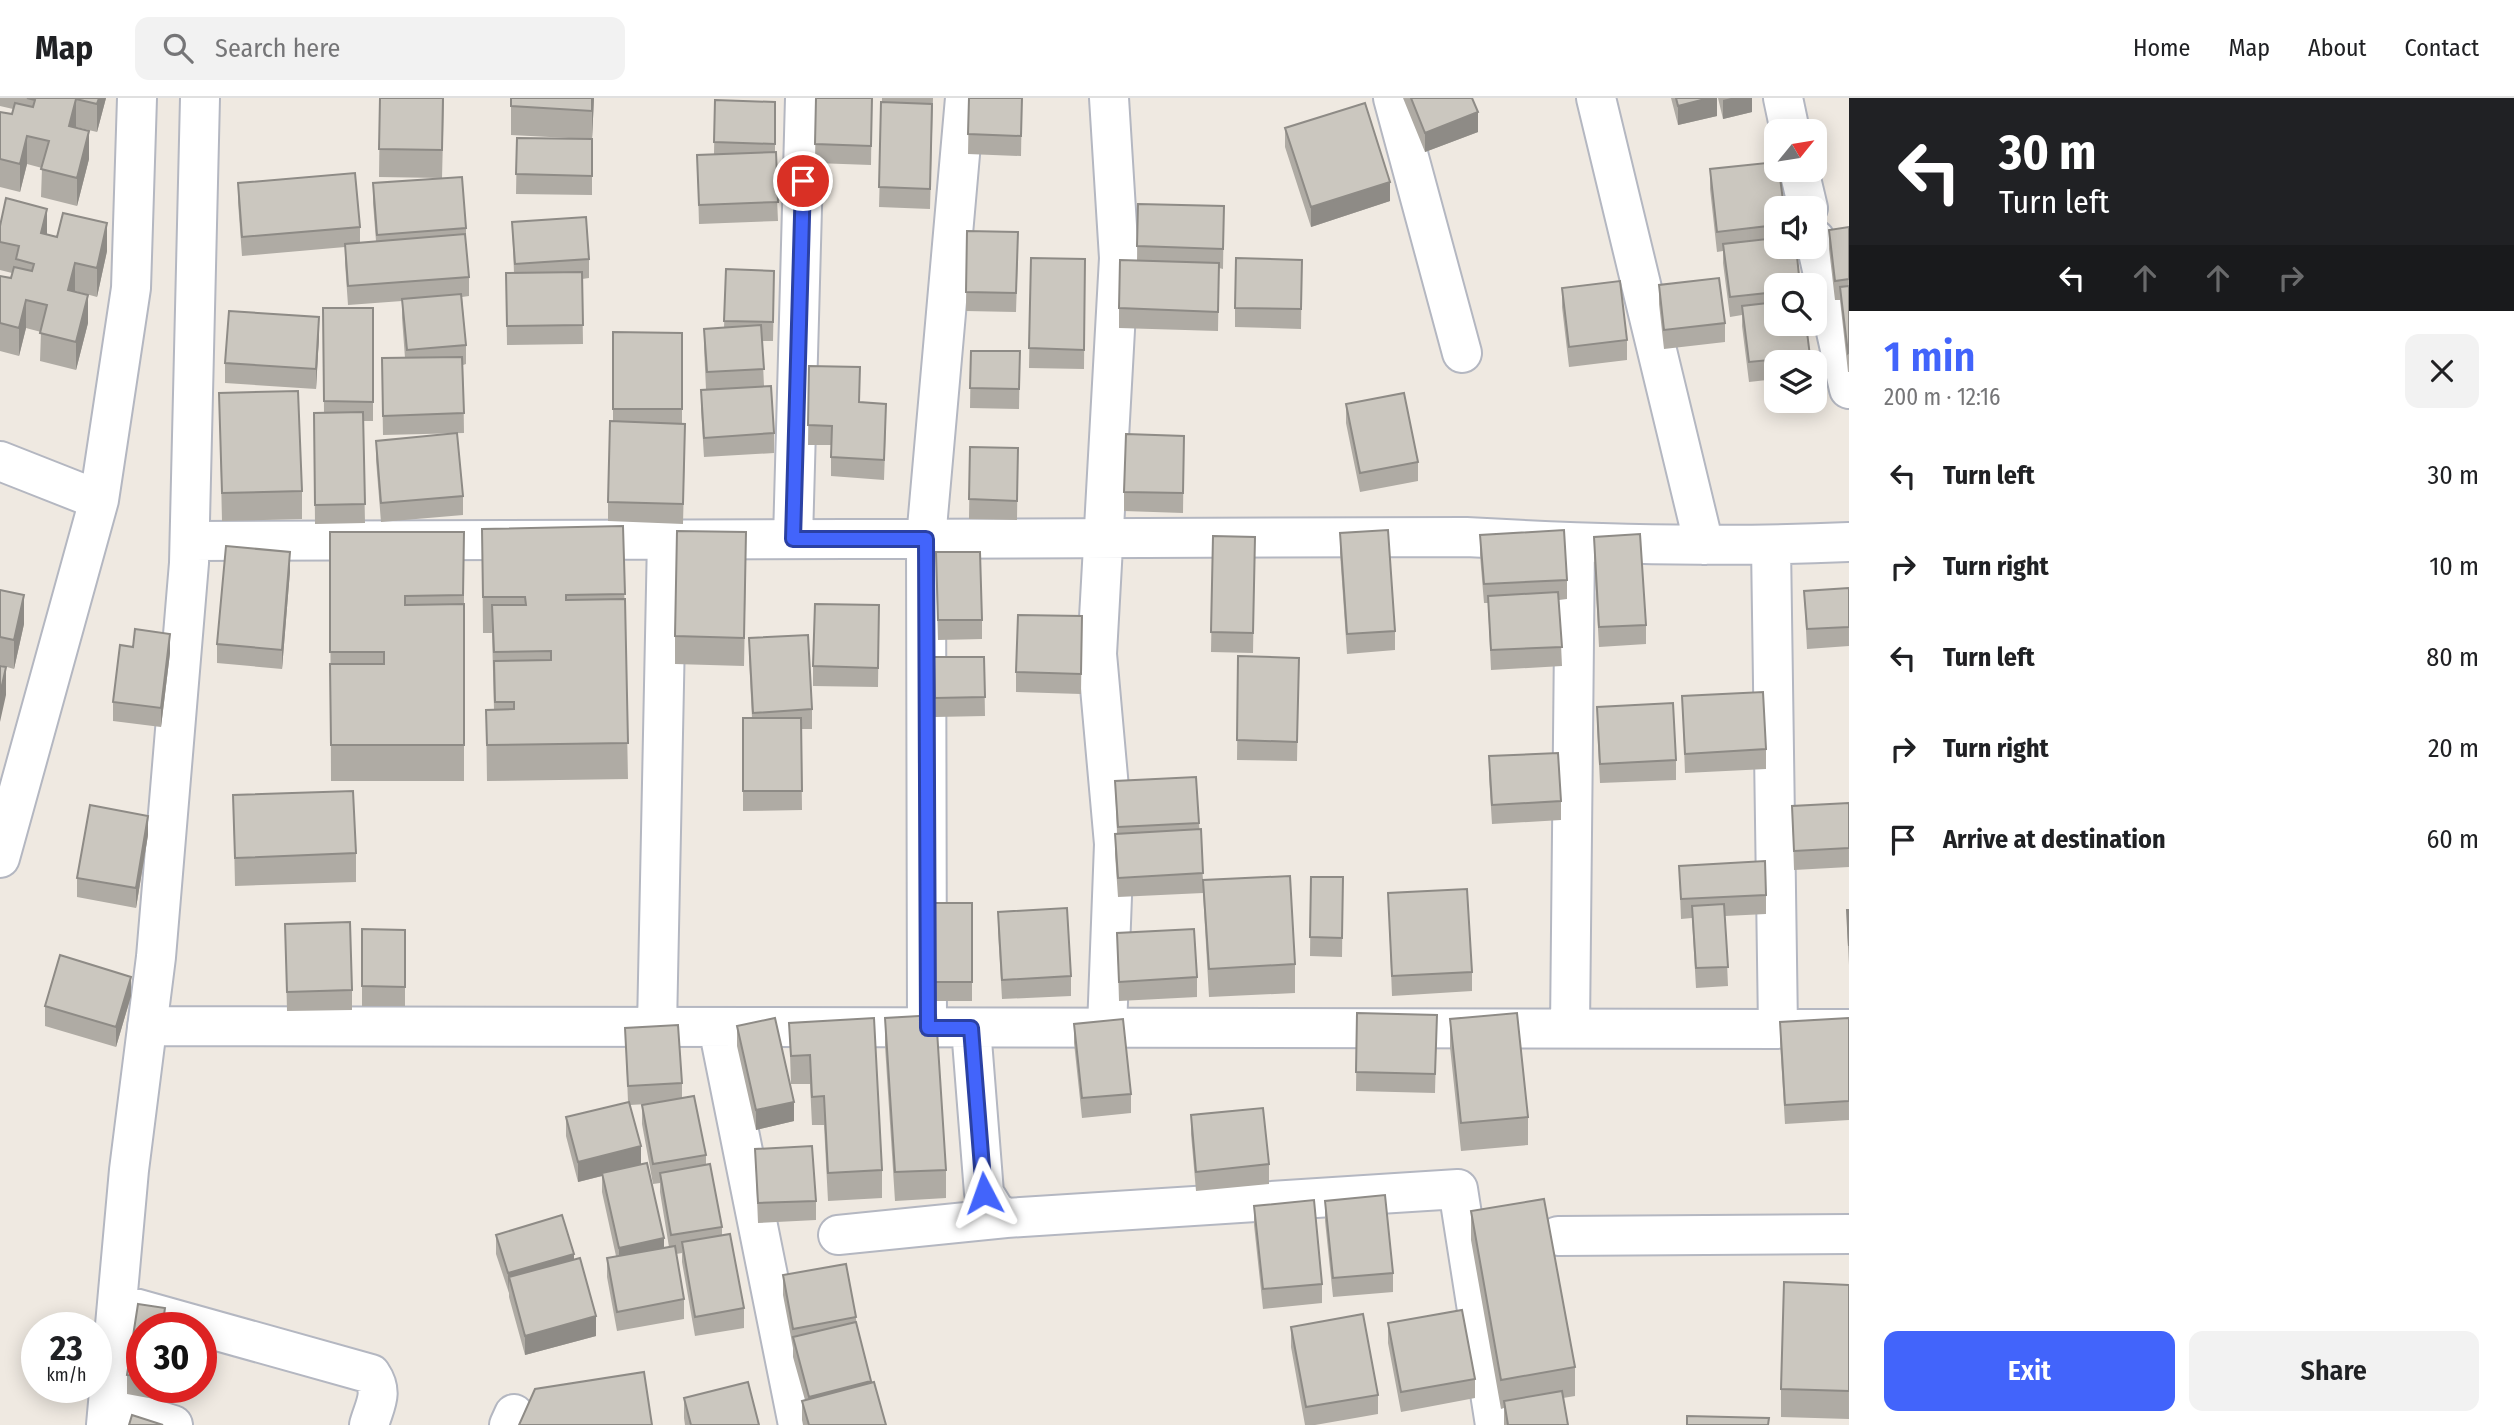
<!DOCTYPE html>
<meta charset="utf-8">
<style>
body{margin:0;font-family:"Fira Sans Condensed",sans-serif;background:#f2f2f2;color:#202124;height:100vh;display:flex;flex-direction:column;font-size:26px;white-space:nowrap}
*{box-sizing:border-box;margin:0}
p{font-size:23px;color:#757577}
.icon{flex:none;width:38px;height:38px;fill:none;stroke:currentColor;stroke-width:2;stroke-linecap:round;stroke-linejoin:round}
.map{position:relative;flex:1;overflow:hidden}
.sheet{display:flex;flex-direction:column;background:#fff;width:665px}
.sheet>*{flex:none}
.top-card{background:#202124;color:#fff;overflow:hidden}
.needle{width:46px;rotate:60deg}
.buttons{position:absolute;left:1764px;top:21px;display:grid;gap:14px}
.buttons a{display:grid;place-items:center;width:63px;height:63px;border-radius:14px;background:#fff;box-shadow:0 4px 18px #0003;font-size:35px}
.speed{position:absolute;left:21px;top:1214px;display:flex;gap:14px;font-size:35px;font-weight:700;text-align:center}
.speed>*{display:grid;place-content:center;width:91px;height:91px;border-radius:50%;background:#fff;box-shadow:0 4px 18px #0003;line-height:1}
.speed small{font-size:18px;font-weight:400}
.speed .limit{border:10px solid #d22;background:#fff;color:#111}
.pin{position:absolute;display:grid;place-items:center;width:60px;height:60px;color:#fff;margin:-30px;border:4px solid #fff;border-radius:50%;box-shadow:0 2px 7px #0007}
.me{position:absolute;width:77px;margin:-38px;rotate:356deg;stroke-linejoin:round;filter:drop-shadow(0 0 5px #0008)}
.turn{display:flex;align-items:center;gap:24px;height:147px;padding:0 35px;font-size:32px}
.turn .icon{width:91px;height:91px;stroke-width:2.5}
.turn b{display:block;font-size:49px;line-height:60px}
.lanes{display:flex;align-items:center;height:66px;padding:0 35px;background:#0003;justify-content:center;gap:35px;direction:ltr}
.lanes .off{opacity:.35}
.round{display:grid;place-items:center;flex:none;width:74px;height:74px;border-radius:14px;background:#f2f2f2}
.overview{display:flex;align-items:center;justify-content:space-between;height:119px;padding:0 35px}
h1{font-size:42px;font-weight:600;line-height:52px;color:#4264fb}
.action{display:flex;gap:14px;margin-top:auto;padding:14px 35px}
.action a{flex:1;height:80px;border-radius:14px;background:#4264fb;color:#fff;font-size:28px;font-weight:600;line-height:80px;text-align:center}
.action a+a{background:#f2f2f2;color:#202124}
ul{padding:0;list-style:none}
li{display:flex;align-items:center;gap:21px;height:91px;padding:0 35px}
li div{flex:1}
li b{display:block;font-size:26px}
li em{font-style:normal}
header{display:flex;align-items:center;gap:42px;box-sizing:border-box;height:98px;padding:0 35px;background:#fff;border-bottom:2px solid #e0e0e0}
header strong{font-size:33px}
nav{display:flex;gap:38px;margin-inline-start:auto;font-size:24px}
.search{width:490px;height:63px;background:#f2f2f2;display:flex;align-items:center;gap:18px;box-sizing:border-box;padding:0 24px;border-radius:14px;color:#757577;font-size:26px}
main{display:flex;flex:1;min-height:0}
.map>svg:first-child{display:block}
</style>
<header>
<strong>Map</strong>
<div class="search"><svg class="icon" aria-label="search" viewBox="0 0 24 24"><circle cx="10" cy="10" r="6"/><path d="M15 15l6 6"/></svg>Search here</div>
<nav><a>Home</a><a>Map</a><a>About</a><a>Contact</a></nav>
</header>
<main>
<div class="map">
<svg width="1849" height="1327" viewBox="0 0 1849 1327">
<rect width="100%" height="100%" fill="#efe9e1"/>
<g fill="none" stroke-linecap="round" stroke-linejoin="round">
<defs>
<path id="minor" d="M1393 0 1462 255
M1596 0 1704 447
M1783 0 1790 33
M1799 72 1808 110
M1815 141 1849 291
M0 363 99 402
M793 441 805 0
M190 443 1466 439C1594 446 1721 450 1849 444
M1771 447 1778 930
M0 760 99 402 131 190 137 0
M147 928 1849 931
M657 929 667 441
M718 929 798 1327
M927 930 926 441 965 0
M971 930 984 1095 995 1113 1006 1120 1458 1091 1495 1327
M1107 930 1114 746 1097 556 1119 160 1109 0
M1570 930 1575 445
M838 1137 1006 1120
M1558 1138 1849 1136
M117 1205 371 1276C384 1295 375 1306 369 1327
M108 1307 173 1327
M106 1327 129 1072 156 859 189 465 200 0
M509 1327 514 1316"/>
</defs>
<!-- minor casing -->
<use href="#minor" stroke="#b4b7c1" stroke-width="42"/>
<!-- minor -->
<use href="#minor" stroke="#fff" stroke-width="38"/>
</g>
<!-- wall -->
<path fill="#afaba4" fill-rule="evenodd" d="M0 0H106L97 34 76 29 89 61 77 108 41 99 42 70 27 66 20 94 0 89V14L12 16 13 11 0 8Z
M380 0H444L442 80 379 79Z
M511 0H594L592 41V97L516 96 517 40 588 41 511 37Z
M816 0H872L871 67 815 65Z
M882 0H933L930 111 879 109Z
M969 0H1022L1021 58 968 56Z
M1403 0H1472L1478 34 1425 54Z
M1671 0H1717V18L1678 27Z
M1718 0H1752V14L1723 21Z
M715 2 775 4V54L778 123 699 126 697 57 714 56Z
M1285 30 1390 103 1311 129 1285 49Z
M1710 71 1776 110V226L1810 258V264H1776V281L1749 284 1742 228V217L1730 219 1723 165V153L1717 154 1710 91Z
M238 85 360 129V145L376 143 373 105V85L466 130V146L469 179V198L462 199 466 247V266L463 267 464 335 383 337 382 280 405 260 402 220V203L348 207 345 165V149L242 158 238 104Z
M1138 106 1224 108 1223 171 1219 170 1218 233 1119 230V210L1137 163Z
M512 124 589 161V180L582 181 583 246 507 247 506 175H514Z
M0 128 47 136 107 153 97 199 75 193 88 225 76 272 40 263 41 234 26 230 19 258 0 253V178L11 180 12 175 0 172Z
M1849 129V274H1848L1840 202H1835L1829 151V132Z
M967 133 1018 153 1016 214 966 213Z
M1031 160 1085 161 1084 271 1029 270Z
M1302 162 1301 231 1235 229V210Z
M726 171 774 192 773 243H762L764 288 774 335V355L704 359 701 311V292L706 291 704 250V231L724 230Z
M1659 187 1725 225V244L1664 251 1659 206Z
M1562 190 1627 242V262L1569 269 1562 209Z
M323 210H373V323H363L365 425 315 426 314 315H324Z
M613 234 682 235V326L685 345 683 426 608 423V404L613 323Z
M319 238 316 291 225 285V265Z
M971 253H1020L1019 311 970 310Z
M809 268 859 304 886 325 884 382 831 378V347H808Z
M219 295 302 393V421L222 423Z
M1346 306 1418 364V383L1360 394 1346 325Z
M1184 338 1183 415 1124 413V394Z
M376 343 463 398V417L381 424 376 362Z
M970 349 1018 350 1017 422 969 421Z
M623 428 628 681 487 683 486 612H494L492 535H483L482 431Z
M330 434H464V683H331Z
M1340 435 1395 533V552L1347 556 1340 455Z
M1480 437 1567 482V501L1559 502 1562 568 1491 572 1488 505H1484L1480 457Z
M1213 438 1255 439 1253 555 1211 554Z
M1594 439 1646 527V546L1599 549 1594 458Z
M746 462 744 568 675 566V538Z
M290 473 282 571 217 565V546Z
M936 474 982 522V541L938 542Z
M1849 490V548L1807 551 1804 493Z
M0 492 24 526 14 571 0 567Z
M879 507 878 589 813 588V568Z
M1082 518 1081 596 1016 594V574Z
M749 540 812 611V631H801L802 712 743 713V620H752L749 560Z
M133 549 170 555 161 629 113 623V604Z
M1238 558 1299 560 1297 663 1237 662Z
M934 559H984L985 618 935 619Z
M1682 598 1766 651V671L1685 675Z
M1597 609 1676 662V682L1600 685 1597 628Z
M1489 658 1561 703V722L1492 726 1489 678Z
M1115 683 1199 725 1203 782 1295 866V895L1209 899 1203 795 1118 799 1115 756V736H1117Z
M233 697 356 755V784L235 788Z
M1849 705V769L1794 772 1792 708Z
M148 737 136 810 77 799V780Z
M1679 768 1766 797V816L1725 818 1728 888 1696 890 1692 820 1681 821Z
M1311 779H1343L1342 859 1310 858Z
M1388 795 1472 874V893L1392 898Z
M932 805H972V903H932Z
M1847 812H1849V867L1847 831Z
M998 814 1071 878V898L1002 901 998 833Z
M285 826 352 892V912L287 913Z
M362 831 405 832V908H362Z
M1117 835 1197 879V899L1119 903Z
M131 898 116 949 45 928V908Z
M1357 915 1437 917 1435 995 1356 993Z
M885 920 946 1072V1100L895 1103 885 948Z
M1849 920V1022L1785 1026 1780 943V924Z
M1450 921 1528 1019V1047L1461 1053 1450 949Z
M789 925 882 1072V1100L828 1103 824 1027H812L810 986H791Z
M1074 926 1131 996V1015L1082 1020 1074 945Z
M737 928 794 1023 756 1032 737 948Z
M625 930 682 985V1000L706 1057V1067L722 1129V1137L744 1210V1230L695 1238 682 1164V1155L676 1156 684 1201V1221L617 1233 607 1179V1160L616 1158 602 1094V1078L578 1084 566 1038V1019L628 1004ZM647 1006 642 1007V1026L653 1086 660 1085V1094L669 1149 664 1150 641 1067 630 1007Z
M1191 1017 1269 1066V1086L1196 1093 1191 1036Z
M755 1051 816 1103V1122L758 1125Z
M1325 1103 1393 1175V1194L1333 1199 1325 1123Z
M1254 1108 1322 1186V1205L1263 1211 1254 1127Z
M1471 1113 1575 1269V1298L1563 1300 1568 1327H1504V1310L1501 1311 1471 1142Z
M496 1137 574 1162 596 1238 525 1257 509 1199V1195L496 1156Z
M783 1177 856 1219V1225L871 1284 886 1327H803L802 1322V1303L805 1302 793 1259V1250L783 1197Z
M1849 1187V1321L1781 1319V1291Z
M1388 1225 1475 1281V1300L1401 1314 1388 1245Z
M1291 1229 1378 1297V1316L1315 1327H1305L1291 1249Z
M142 1230V1290H156L154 1301 127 1296V1277Z
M684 1300 759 1327H685L684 1320Z"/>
<!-- shaded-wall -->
<path fill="#8e8b86" d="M99 0H106L97 34V6Z
M592 0H594L592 41Z
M1709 0H1717V18L1678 27V8Z
M1731 0H1752V14L1723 21V2Z
M76 1V29L69 56V28Z
M1478 14V34L1425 54V35Z
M89 33V61L77 108V80Z
M27 38V66L20 94V66Z
M1390 84V103L1311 129V109Z
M47 111V139L41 135Z
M107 125V153L97 199V170Z
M75 165V193L68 220V192Z
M88 197V225L76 272V244Z
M26 202V230L19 258V230Z
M319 219V238L316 291V271Z
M290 454V473L282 571V552Z
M24 497V526L14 571V542Z
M170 536V555L161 629V610Z
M6 569V597L0 624V596Z
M148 718V737L136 810V790Z
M131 879V898L116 949V929Z
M794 1004V1023L756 1032V1012Z
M641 1048V1068L578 1084V1064Z
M664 1140V1160L619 1170V1150Z
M574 1156V1175L509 1179 508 1195V1175Z
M165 1210V1230H162Z
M596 1218V1238L525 1257V1238Z
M871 1283V1302L809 1318V1299Z"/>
<!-- building -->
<path fill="#cbc7bf" stroke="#8e8b86" stroke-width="2" d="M27 0H99L97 6 76 1 69 28 89 33 77 80 41 71 49 43 27 38 20 66 0 61V14L12 16 15 5 33 9 35 2Z
M380 0H443L442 52 379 51Z
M511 0H592V13L511 8Z
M816 0H872L871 48 815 46Z
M969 0H1022L1021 38 968 36Z
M1411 0H1472L1478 14 1425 35Z
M1676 0H1709L1678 8Z
M715 2 775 4V46L714 44Z
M881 4 932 6 930 91 879 89Z
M1365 5 1390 84 1311 109 1285 30Z
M517 40 592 41V78L516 76Z
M776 54 778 104 699 107 697 57Z
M1776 64V72H1779L1784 110H1776V127L1717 134 1710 71Z
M355 75 360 129 242 139 238 85Z
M462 79 466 130 377 137 373 85Z
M6 100 47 111 41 135 57 139 63 115 107 125 97 170 75 165 68 192 88 197 76 244 40 235 47 207 26 202 19 230 0 225V178L11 180 14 169 32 173 34 166 16 161 19 148 0 144V128Z
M1138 106 1224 108 1223 151 1137 148Z
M586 119 589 161 515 166 512 124Z
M1849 129V181L1835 183 1829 132Z
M967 133 1018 134 1016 195 966 194Z
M465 136 469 179 348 188 345 146Z
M1776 140V149H1796L1800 187H1776V194L1730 199 1723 146Z
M1031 160 1085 161 1084 252 1029 250Z
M1236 160 1302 162 1301 211 1235 210Z
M1120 162 1219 165 1218 214 1119 210Z
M726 171 774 173 773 224 724 223Z
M582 174 583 227 507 228 506 175Z
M1719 180 1725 225 1664 232 1659 187Z
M1620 183 1627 242 1569 249 1562 190Z
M1849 188V254L1848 255 1840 189Z
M461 196 466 247 407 252 402 201Z
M1776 204V226H1806L1810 258 1749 264 1742 208Z
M323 210H373V304L324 303Z
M229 213 319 219 316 271 225 265Z
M761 227 764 271 707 274 704 231Z
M613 234 682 235V311H613Z
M971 253H1020L1019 291 970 290Z
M462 259 464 315 383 318 382 260Z
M809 268 860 269 859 304 886 306 884 362 831 359 832 328 808 327Z
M771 288 774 335 704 340 701 292Z
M298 293 302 393 222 395 219 295Z
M1404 295 1418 364 1360 375 1346 306Z
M363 314 365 406 315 407 314 315Z
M610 323 685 326 683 406 608 404Z
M457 335 463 398 381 405 376 343Z
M1126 336 1184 338 1183 395 1124 394Z
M970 349 1018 350 1017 403 969 401Z
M623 428 625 496 566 497V502L625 501 628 645 487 647 486 612 514 611V604H495L494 563 551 562V553L494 554 492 507H526L525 499H483L482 431Z
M1388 432 1395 533 1347 536 1340 435Z
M1564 432 1567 482 1484 486 1480 437Z
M677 433 746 434 744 540 675 538Z
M330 434H464L463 497 405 498V507L464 506V647H331L330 566H384V554H330Z
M1640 436 1646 527 1599 529 1594 439Z
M1213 438 1255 439 1253 535 1211 534Z
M226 448 290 454 282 552 217 546Z
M936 454H980L982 522H938Z
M1849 490V529L1807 531 1804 493Z
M0 492 24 497 14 542 0 539Z
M1558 494 1562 549 1491 552 1488 498Z
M815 506 879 507 878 570 813 568Z
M1018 517 1082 518 1081 576 1016 574Z
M135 531 170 536 161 610 113 604 120 547 133 549Z
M808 537 812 611 753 615 749 540Z
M1238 558 1299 560 1297 644 1237 642Z
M934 559H984L985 599 935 600Z
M0 568 6 569 0 596Z
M1763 594 1766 651 1685 656 1682 598Z
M1673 605 1676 662 1600 666 1597 609Z
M743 620H801L802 693H743Z
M1558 655 1561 703 1492 707 1489 658Z
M1196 679 1199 725 1118 729 1115 683Z
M353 693 356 755 235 760 233 697Z
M1849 705V750L1794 753 1792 708Z
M90 707 148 718 136 790 77 780Z
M1201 731 1203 775 1118 780 1115 736Z
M1765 763 1766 797 1681 801 1679 768Z
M1290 778 1295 866 1209 871 1203 782Z
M1311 779H1343L1342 840 1310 839Z
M1467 791 1472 874 1392 878 1388 795Z
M932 805H972V884H932Z
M1724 806 1728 869 1696 870 1692 808Z
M1067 810 1071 878 1002 882 998 814Z
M1847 812H1849V848Z
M350 824 352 892 287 894 285 826Z
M362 831 405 832V889L362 888Z
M1194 831 1197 879 1119 884 1117 835Z
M60 857 131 879 116 929 45 908Z
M1357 915 1437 917 1435 976 1356 974Z
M1517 915 1528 1019 1461 1025 1450 921Z
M936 917 946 1072 895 1074 885 920Z
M775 920 794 1004 756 1012 737 928Z
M874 920 882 1072 828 1075 824 998 812 999 810 957 791 958 789 925Z
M1849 920V1003L1785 1007 1780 924Z
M1123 921 1131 996 1082 1000 1074 926Z
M678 927 682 985 628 988 625 930Z
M694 998 706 1057 653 1066 642 1007Z
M629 1004 641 1048 578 1064 566 1019Z
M1263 1010 1269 1066 1196 1074 1191 1017Z
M812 1048 816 1103 758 1105 755 1051Z
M647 1065 664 1140 619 1150 602 1075Z
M710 1066 722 1129 671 1137 660 1075Z
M1385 1097 1393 1175 1333 1180 1325 1103Z
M1544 1101 1575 1269 1501 1282 1471 1113Z
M1314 1102 1322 1186 1263 1191 1254 1108Z
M562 1117 574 1156 508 1175 496 1137Z
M730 1136 744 1210 695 1219 682 1144Z
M675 1148 684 1201 617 1214 607 1160Z
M580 1160 596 1218 525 1238 509 1179Z
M846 1166 856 1219 793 1231 783 1177Z
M1784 1184 1849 1187V1293L1781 1291Z
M138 1206 165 1210 162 1230H142V1279L127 1277Z
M1462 1212 1475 1281 1401 1294 1388 1225Z
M1363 1216 1378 1297 1306 1309 1291 1229Z
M856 1224 871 1283 809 1299 793 1239Z
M644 1274 652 1327H519L535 1291Z
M748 1284 759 1327H691L684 1300Z
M874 1284 886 1327H809L802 1303Z
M1562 1293 1568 1327H1508L1504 1303Z
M132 1317 163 1327H129Z
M1687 1318 1769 1320 1768 1327H1687Z"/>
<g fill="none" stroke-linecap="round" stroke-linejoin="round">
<defs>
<path id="route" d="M803 83 793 441H926L928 930H971L984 1095"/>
</defs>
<!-- route casing -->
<use href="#route" stroke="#2b41a3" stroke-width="18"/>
<!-- route -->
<use href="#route" stroke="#4264fb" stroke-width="12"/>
</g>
</svg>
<div class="buttons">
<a><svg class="needle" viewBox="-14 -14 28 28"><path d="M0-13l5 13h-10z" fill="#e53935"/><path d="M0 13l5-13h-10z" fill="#757577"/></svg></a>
<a><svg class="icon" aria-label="sound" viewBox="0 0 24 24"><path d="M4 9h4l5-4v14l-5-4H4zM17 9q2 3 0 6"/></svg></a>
<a><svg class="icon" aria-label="search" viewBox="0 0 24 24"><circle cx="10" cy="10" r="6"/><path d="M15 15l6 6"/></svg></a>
<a><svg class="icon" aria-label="layers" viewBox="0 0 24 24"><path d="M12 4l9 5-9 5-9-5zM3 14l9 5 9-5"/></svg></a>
</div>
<div class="speed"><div>23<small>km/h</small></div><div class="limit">30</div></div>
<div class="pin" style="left:803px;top:83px;background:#d93025"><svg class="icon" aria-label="arrive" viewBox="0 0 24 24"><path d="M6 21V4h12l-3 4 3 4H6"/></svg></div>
<svg class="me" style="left:984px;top:1095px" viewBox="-20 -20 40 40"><path d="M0-17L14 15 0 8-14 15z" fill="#4264fb" stroke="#fff" stroke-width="4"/></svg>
</div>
<section class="sheet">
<div class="top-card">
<div class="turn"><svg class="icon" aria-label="left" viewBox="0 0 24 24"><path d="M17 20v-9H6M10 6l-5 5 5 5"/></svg><div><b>30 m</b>Turn left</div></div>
<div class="lanes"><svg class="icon" aria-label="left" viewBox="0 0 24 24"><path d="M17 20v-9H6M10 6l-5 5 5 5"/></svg><svg class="icon off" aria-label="ahead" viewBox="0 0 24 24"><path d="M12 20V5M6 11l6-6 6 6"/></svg><svg class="icon off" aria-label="ahead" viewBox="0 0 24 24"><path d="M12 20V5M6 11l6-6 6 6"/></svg><svg class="icon off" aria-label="right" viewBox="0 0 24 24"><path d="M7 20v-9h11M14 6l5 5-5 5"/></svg></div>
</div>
<div class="overview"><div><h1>1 min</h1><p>200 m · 12:16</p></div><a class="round"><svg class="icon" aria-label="close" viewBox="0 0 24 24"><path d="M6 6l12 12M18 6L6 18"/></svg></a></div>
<ul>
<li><svg class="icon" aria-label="left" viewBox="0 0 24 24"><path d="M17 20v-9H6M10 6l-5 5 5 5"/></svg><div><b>Turn left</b></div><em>30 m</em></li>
<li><svg class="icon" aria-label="right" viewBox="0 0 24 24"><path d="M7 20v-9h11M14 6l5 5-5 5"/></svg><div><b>Turn right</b></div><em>10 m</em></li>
<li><svg class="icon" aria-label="left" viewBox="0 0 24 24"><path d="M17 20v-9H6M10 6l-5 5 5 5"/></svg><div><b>Turn left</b></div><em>80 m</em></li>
<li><svg class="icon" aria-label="right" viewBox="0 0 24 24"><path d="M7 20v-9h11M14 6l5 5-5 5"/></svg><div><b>Turn right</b></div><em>20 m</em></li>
<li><svg class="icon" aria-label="arrive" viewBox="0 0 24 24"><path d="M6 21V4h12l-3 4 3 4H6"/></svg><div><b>Arrive at destination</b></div><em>60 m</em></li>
</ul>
<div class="action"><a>Exit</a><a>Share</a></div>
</section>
</main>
